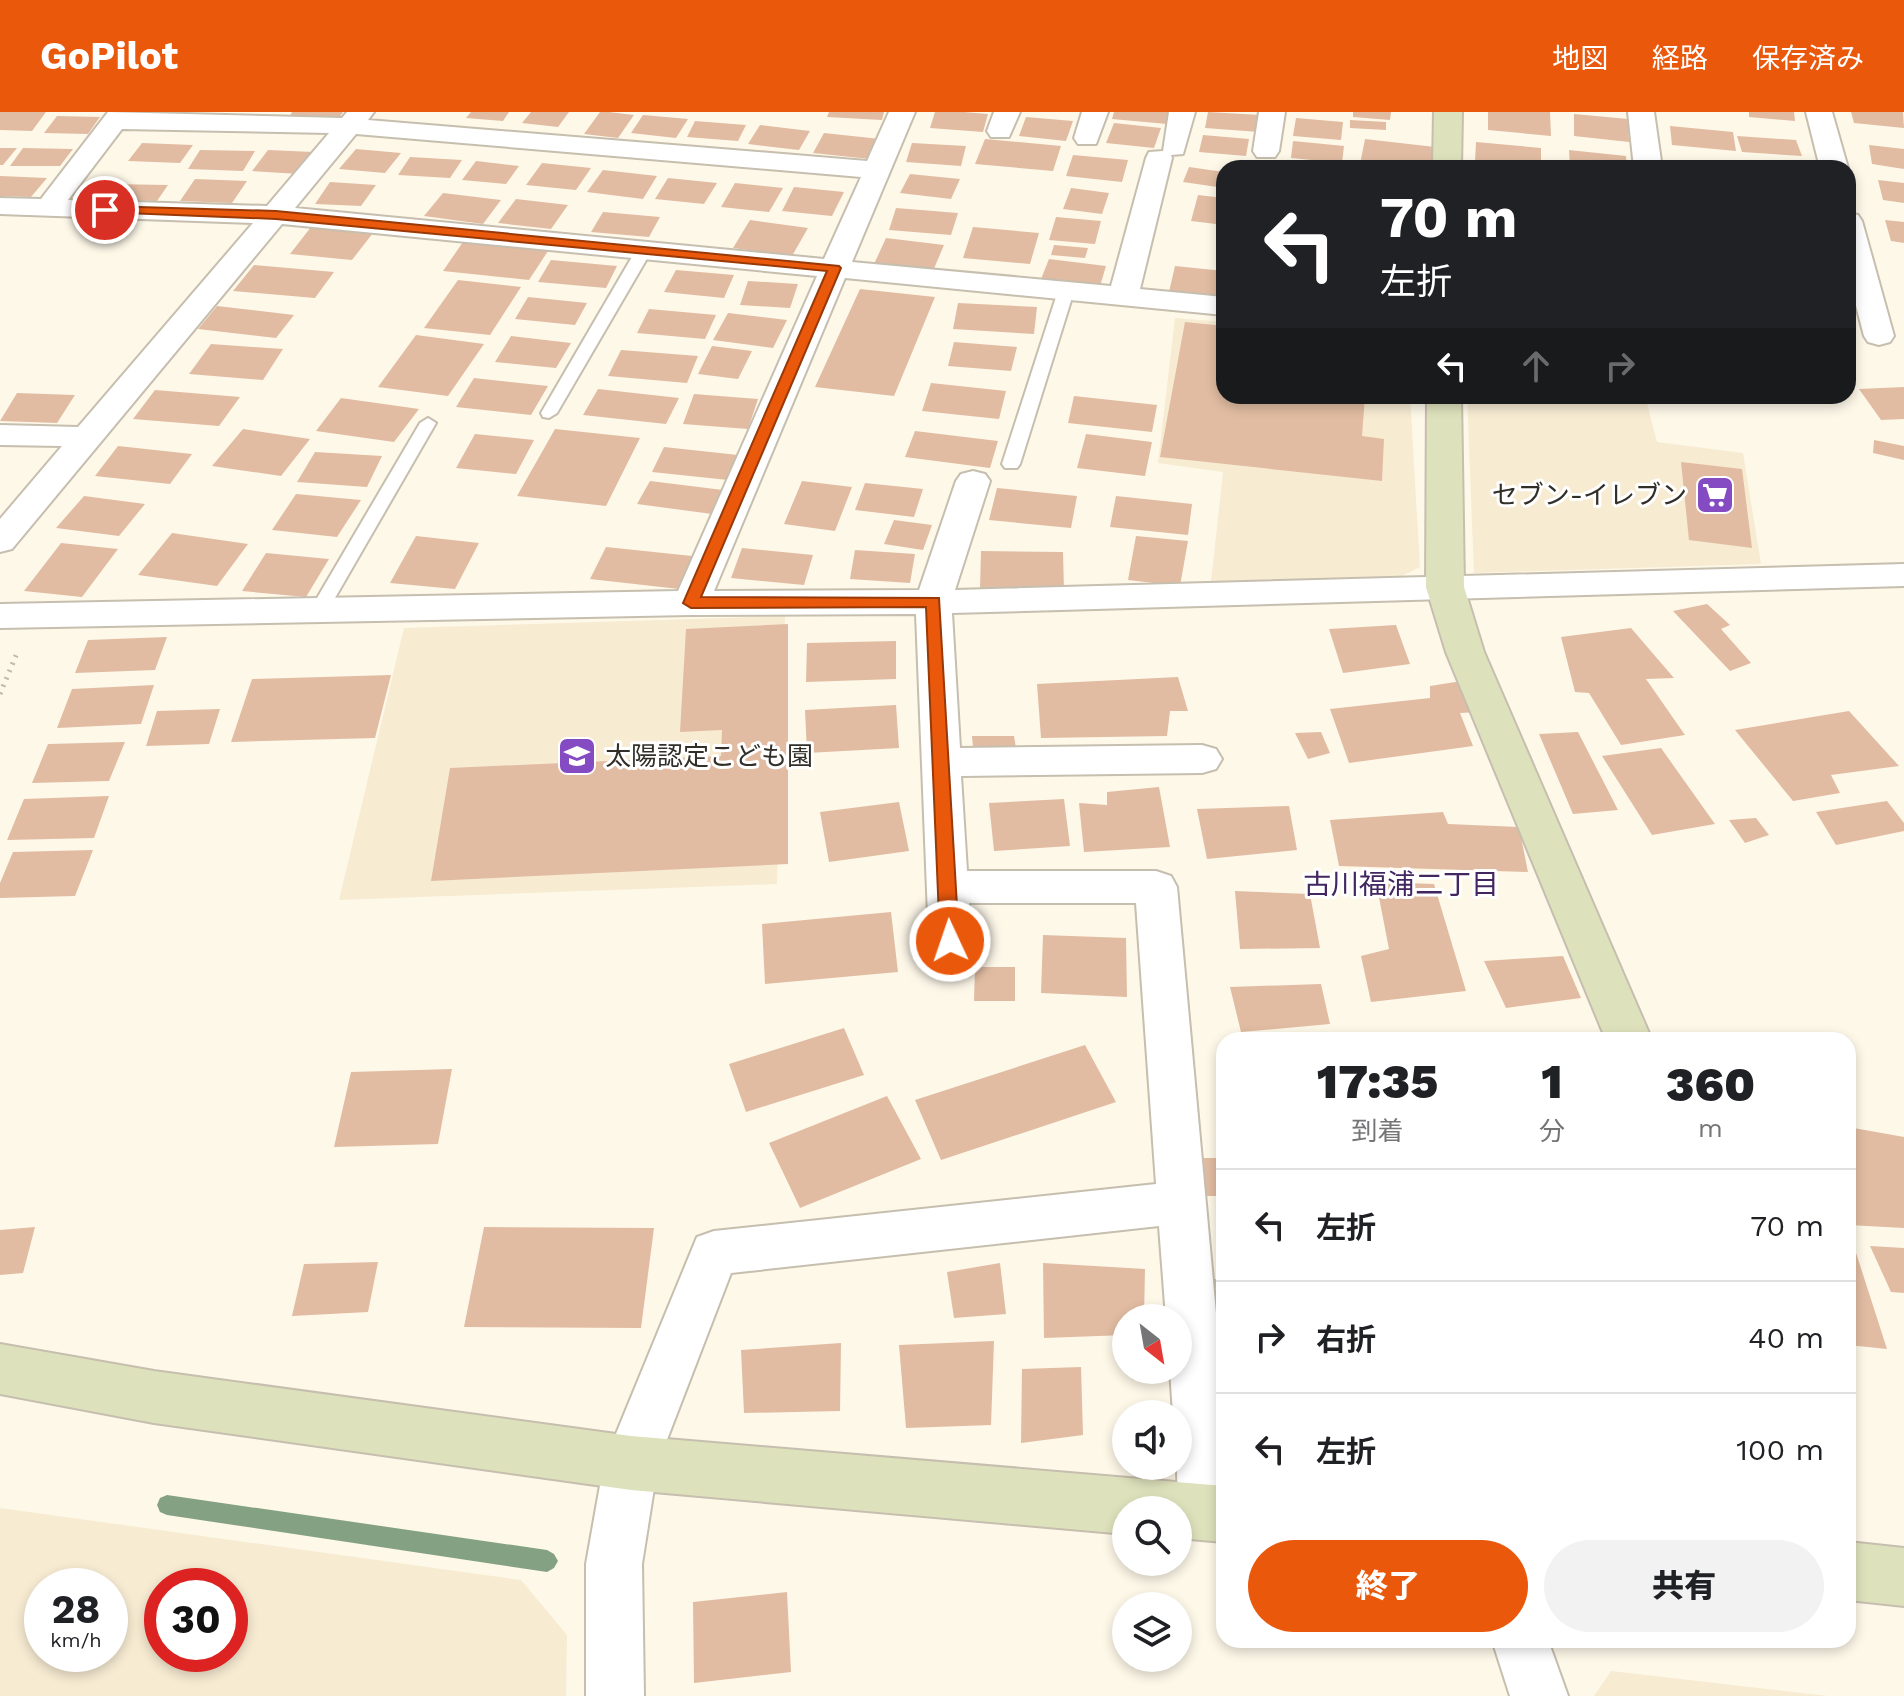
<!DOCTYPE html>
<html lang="ja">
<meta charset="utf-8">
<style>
body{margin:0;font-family:"Work Sans","Noto Sans JP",sans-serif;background:#f2f2f2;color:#202124;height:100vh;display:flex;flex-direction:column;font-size:30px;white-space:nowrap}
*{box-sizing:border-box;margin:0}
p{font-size:26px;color:#757577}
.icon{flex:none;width:44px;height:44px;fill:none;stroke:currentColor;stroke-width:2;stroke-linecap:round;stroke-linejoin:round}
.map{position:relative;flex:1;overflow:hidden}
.sheet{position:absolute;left:1216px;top:920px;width:640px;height:616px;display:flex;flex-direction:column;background:#fff;border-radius:24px;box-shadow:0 4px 12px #0003}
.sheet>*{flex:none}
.guide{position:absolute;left:1216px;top:48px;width:640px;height:244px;border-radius:24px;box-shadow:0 4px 12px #0003;background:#202124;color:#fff;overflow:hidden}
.needle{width:52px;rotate:149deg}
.controls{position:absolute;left:1112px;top:1192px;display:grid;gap:16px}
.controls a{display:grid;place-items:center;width:80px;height:80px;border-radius:50%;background:#fff;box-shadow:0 4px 12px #0003;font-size:40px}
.speed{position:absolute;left:24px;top:1456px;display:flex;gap:16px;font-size:40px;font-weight:700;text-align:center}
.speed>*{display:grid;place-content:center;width:104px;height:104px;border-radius:50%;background:#fff;box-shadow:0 4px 12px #0003;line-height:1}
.speed small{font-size:20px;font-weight:400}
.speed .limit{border:12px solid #d22;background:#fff;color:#111}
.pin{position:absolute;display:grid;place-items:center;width:68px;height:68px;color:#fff;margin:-34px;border:4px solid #fff;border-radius:50%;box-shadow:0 2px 8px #0007}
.me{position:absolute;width:88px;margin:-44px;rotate:357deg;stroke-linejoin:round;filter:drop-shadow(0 0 6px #0008)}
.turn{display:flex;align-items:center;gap:28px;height:168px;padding:0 32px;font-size:36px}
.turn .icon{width:104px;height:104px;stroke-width:2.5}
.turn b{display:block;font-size:56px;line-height:68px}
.lanes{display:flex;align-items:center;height:76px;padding:0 32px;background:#0003;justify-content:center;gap:40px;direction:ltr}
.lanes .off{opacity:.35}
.eta{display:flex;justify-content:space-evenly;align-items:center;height:136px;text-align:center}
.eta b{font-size:48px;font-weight:800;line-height:56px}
.primary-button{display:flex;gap:16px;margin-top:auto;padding:16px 32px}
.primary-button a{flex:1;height:92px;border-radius:48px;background:#ea580c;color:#fff;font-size:32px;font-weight:800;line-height:92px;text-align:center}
.primary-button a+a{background:#f2f2f2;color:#202124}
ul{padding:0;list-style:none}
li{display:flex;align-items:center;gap:24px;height:112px;padding:0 32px;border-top:2px solid #e0e0e0}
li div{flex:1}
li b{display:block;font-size:30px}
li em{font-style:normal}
header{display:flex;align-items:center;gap:48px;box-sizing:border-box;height:112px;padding:0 40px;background:#ea580c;color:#fff}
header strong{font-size:38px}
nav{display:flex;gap:44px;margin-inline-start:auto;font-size:28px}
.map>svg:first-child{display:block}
</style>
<header>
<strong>GoPilot</strong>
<nav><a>地図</a><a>経路</a><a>保存済み</a></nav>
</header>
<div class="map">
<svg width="1904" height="1584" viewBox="0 0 1904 1584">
<rect width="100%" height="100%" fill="#fef8e9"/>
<!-- built -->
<path fill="#f7ebd2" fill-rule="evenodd" d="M1175 206 1224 210V284H1410L1420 455 1392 469 1211 470 1223 360 1158 351Z
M1467 284H1645L1657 330 1743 341 1761 452 1474 461Z
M785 504 777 772 339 788 404 516Z
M0 1396 521 1468 567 1523 566 1584H0ZM110 1474V1542H42V1474ZM162 1474H230V1542H162Z
M1611 1559 1828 1584H1594Z"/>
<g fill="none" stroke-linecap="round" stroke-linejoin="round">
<!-- stream -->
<path fill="#84a283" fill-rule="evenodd" d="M167 1383 547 1438 554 1442 558 1449 554 1456 547 1460 167 1403 160 1400 157 1393 160 1386Z"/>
</g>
<!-- building -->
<path fill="#e1bca2" d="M0 0H46L32 19 0 18Z
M292 0H343L339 6 290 4Z
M471 0H509L503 9 466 6Z
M531 0H569L558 15 522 11Z
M600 0H609L634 3 618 26 584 22Z
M829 0H884L882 8 827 5Z
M935 0H964L988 2 983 20 930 16Z
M1114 0H1170L1167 12 1112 7Z
M1208 0 1261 3 1259 20 1205 16Z
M1353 0H1391L1390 8 1353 5Z
M1488 0H1550L1551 24 1488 18Z
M1749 0H1794L1795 9 1749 5Z
M1851 0H1903L1904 16 1854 11Z
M1574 2 1628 7 1629 30 1574 24Z
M643 3 688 7 676 26 631 21Z
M57 4 100 5 88 22 44 21Z
M1026 5 1073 9 1066 29 1019 24Z
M1296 6 1343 10 1341 28 1293 24Z
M1350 8 1386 10V18L1350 16Z
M695 9 746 13 738 29 687 25Z
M1114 11 1161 16 1154 36 1106 31Z
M760 13 810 19 799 38 748 32Z
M1670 14 1733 20 1736 39 1672 33Z
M824 21 880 27 870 47 813 41Z
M1203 23 1249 27 1246 44 1199 40Z
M1737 24 1796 28 1802 44 1742 40Z
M985 27 1061 34 1053 59 975 52Z
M1365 27 1435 35 1432 56 1360 52Z
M1293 29 1344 34 1342 51 1291 46Z
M1476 30 1541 36V56L1475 50Z
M142 31 193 33 180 51 128 49Z
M912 31 966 34 961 54 906 50Z
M1869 33 1904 37V57L1872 52Z
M0 36H17L3 53H0Z
M23 36 73 37 60 54H10Z
M356 37 401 41 385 61 339 57Z
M200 38 255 39 243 59 188 57Z
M268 38 313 40 299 62 252 59Z
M1569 38 1626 44 1627 56H1570Z
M1073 43 1128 48 1122 70 1066 64Z
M410 45 462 48 450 66 398 63Z
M476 49 519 54 506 72 462 68Z
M1688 49 1729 54V56H1688Z
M542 51 591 56 576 78 526 73Z
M1189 55 1224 60V76L1183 70Z
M603 58 657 64 643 87 587 80Z
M910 62 960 67 951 87 900 81Z
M0 64 47 66 31 85 0 84Z
M668 66 717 71 704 92 655 87Z
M195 67 247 69 232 91 180 89Z
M1878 68 1904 71V91L1883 88Z
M330 70 376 73 361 94 315 92Z
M735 71 783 76 769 100 721 95Z
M109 72 168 73 157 89 97 88Z
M794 75 844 80 832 104 782 99Z
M1071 76 1109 81 1102 102 1063 97Z
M443 81 501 88 483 112 424 104Z
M1198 83 1224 86V113L1191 109Z
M516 87 568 93 551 117 498 111Z
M896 96 958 101 951 123 889 118Z
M603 100 660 105 649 125 591 120Z
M1056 105 1101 109 1095 132 1049 128Z
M750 108 808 116 792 144 733 136Z
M1885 108 1904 110V131L1891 129Z
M311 115 373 121 352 148 290 142Z
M973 115 1039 121 1030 152 963 146Z
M886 126 944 133 933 159 874 152Z
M463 130 548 139 529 168 443 159Z
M1054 133 1088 136 1085 146 1051 143Z
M1049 147 1106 154 1100 174 1041 167Z
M551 148 617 154 606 176 538 170Z
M254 153 334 160 315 186 233 179Z
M1175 154 1224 159 1223 185 1169 180Z
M676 158 734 163 724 186 664 180Z
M458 168 521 175 490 223 424 216Z
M748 169 798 172 790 196 740 193Z
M860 177 935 185 894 284 815 275Z
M528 185 587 191 575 213 515 207Z
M958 191 1037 195 1034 222 953 217Z
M217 194 294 203 276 226 198 217Z
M649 197 716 203 705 227 637 221Z
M728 201 787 208 773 236 713 228Z
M1185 210 1224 214V284H1365L1362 324 1384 327 1382 369 1160 345Z
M416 223 484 232 448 284 378 275Z
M511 224 571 231 556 256 495 250Z
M954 230 1017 235 1011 259 948 254Z
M211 232 283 237 263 268 189 262Z
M712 234 752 239 738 267 698 262Z
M621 238 698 244 687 271 608 264Z
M474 266 548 274 531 303 456 295Z
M931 271 1006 279 999 307 922 299Z
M1904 275V307L1881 308 1859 277Z
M598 277 679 286 666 312 583 303Z
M155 278 240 285 219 314 133 307Z
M17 281 75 283 57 311 0 309Z
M694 282 758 287 748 317 683 312Z
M1074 284 1157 293 1152 320 1068 311Z
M1790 284H1839L1841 290 1792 288Z
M341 286 419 297 394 330 316 319Z
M243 317 310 327 281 364 212 354Z
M555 317 640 326 606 394 517 384Z
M915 319 998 329 990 356 905 345Z
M475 322 534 328 516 362 456 356Z
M1086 322 1152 330 1145 364 1077 356Z
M1874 328 1904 334V348L1873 341Z
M118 334 192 342 170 372 95 364Z
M664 335 738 343 728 368 652 360Z
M315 340 382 344 367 375 297 370Z
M1681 350 1742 357 1752 436 1689 428Z
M650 369 723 378 712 402 637 392Z
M802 369 852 375 835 419 784 412Z
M865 371 923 377 914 405 855 398Z
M997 376 1077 384 1071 416 989 408Z
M296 382 361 388 337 425 272 418Z
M84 384 145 392 119 424 56 416Z
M1116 384 1192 392 1188 423 1110 415Z
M894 408 932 413 923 438 884 432Z
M172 421 248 432 217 474 138 463Z
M416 424 479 431 455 477 390 471Z
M1136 424 1188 429 1180 474 1128 468Z
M61 431 118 437 82 485 24 479Z
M606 435 692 444 679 477 590 467Z
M742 436 813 443 804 473 731 466Z
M855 438 915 442 910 471 850 467Z
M981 439 1063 440 1064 479 980 477Z
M266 441 329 447 306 485 242 479Z
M1707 492 1730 513 1721 517 1751 551 1730 559 1673 499Z
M788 512V752L431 769 450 656 721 644 722 618 680 620 686 517Z
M1396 513 1410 552 1343 561 1329 517Z
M1631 516 1674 566 1646 567 1685 623 1621 633 1589 581 1575 580 1561 525Z
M167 525 155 558 75 561 88 528Z
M896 529V567L806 570 807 531Z
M391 563 375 626 231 630 252 567Z
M1178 565 1188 599H1170L1167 624 1041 626 1037 572Z
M1462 569 1479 600 1460 601 1473 634 1349 651 1330 597 1430 586V574Z
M154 573 141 612 57 616 72 577Z
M896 593 899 636 807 641 805 598Z
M220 597 209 632 146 634 157 599Z
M1849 599 1899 654 1831 663 1840 681 1793 689 1735 618Z
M1321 620 1330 641 1308 647 1295 621Z
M1578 620 1618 698 1573 702 1539 622Z
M972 624H1014L1016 636 973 635Z
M125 630 109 669 32 671 48 632Z
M1661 636 1715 712 1652 723 1602 644Z
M1159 675 1170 735 1084 740 1079 691 1107 693V680Z
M109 684 94 726 7 728 24 687Z
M1064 687 1070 734 994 739 989 691Z
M1887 689 1904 711V719L1836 733 1816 700Z
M899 690 909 739 829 750 820 700Z
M1289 694 1297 738 1207 747 1197 697Z
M1443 700 1448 712 1519 715 1528 760 1339 754 1330 708Z
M1756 706 1769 723 1745 731 1729 708Z
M93 738 75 784 0 786V771L13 740Z
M1376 770 1434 772 1466 879 1371 890 1361 844 1389 837Z
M1235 779 1310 782 1320 836 1240 837Z
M891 800 898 860 765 872 762 812Z
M1043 823 1126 826 1127 885 1041 881Z
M1563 844 1581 886 1506 896 1484 849Z
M975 855H1015V889H974Z
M1321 872 1330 912 1241 920 1230 875Z
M844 916 864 963 746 1000 729 952Z
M1085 933 1116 990 941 1048 915 988Z
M452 957 438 1032 334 1035 351 960Z
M887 984 921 1047 800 1096 769 1031Z
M1848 1015 1904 1025V1116L1848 1113Z
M1203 1046H1224V1084H1206Z
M35 1115 23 1161 0 1163V1118Z
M484 1115 654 1116 641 1216 464 1215Z
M1848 1119H1849L1887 1237 1848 1233Z
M1870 1134 1904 1136V1181L1891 1180Z
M378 1150 368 1200 292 1204 304 1152Z
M1000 1151 1006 1202 954 1206 947 1160Z
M1043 1151 1145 1157 1144 1206H1126V1223L1044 1226Z
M1214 1167H1224V1206H1220Z
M994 1229 991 1313 906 1316 899 1233Z
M841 1231 840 1299 744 1301 741 1238Z
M1081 1255 1083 1323 1021 1331 1022 1257Z
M787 1480 791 1560 694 1571 693 1490Z"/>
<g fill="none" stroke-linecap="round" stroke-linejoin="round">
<defs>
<path id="lane" d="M644 133 652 138 557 301 549 306 543 305 541 301 636 138Z
M1066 174 1074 179 1020 352 1017 356H1005L1002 352 1058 179Z
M428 306 436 311 328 498 326 502H312L310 498 420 311Z"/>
<path id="street" d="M108 0 342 6 347 0H374L368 8 867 49 889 0H915L852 150 1111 174 1146 46 1149 40 1163 39 1169 0H1195L1183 42 1171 43 1172 46 1140 177 1224 185V203L845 166 714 479 919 478 956 369 961 362 973 359 985 362 990 369 955 478 1904 452V474L952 501 960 636 1202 633 1216 637 1222 647 1216 657 1202 661 961 664 967 759H1156L1171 764 1177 775 1224 1289V1420L1207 1427 1188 1419C1172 1381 1178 1342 1178 1302H1173L1170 1258H1178V1206H1166L1159 1114 731 1161 658 1351 642 1452 644 1584H586V1452L604 1351 697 1125 714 1119 1156 1072 1136 791H969L971 829 965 841 950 846 935 841 929 829 916 502 691 503 0 516V492L678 479 817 164 282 112 12 437 0 440V407L62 334 0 333V313L78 315 253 111 0 102V86L41 87ZM122 17 329 21 267 94 68 88ZM356 22 861 65 824 147 295 96Z
M994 0H1020L1009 25H991L987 19Z
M1082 0H1108L1096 32H1078L1074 26Z
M1259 0H1285L1279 39 1275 45H1257L1253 39Z
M1628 0H1654L1662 56H1634Z
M1806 0H1832L1848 56H1820Z
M1848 101 1858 103 1862 109 1894 224 1890 230 1879 233 1868 230 1864 224 1848 163Z
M1492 1528H1548L1568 1584H1510Z"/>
<path id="secondary" d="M1434 0H1462L1461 56H1433Z
M1427 284H1461L1464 475 1484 540 1652 928H1606L1446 540 1426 475Z
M0 1232 154 1259 631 1324 1224 1374V1430L1178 1426V1398H1126V1422L631 1378 154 1311 0 1282Z
M1848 1430 1904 1436V1494L1848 1488Z"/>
</defs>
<!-- lane casing -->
<use href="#lane" stroke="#c6beae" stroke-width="4"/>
<!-- street casing -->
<use href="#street" stroke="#c6beae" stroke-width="4"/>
<!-- secondary casing -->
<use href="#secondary" stroke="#c6beae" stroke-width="4"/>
<!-- path -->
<path stroke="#bfbaad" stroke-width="5" stroke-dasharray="2 6" stroke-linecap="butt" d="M0 582 17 541"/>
<!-- lane -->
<use href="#lane" fill="#fff" fill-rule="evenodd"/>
<!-- street -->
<use href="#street" fill="#fff" fill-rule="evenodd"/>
<!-- secondary -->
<use href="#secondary" fill="#dee2bc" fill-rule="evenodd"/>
</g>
<!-- route -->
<path fill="#ea580c" stroke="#983908" stroke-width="2" d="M105 94 276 99 839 154 841 156 701 485 939 486 959 829 956 834 950 836 940 829 926 495 691 496 683 491 827 159 276 107 101 100 99 98Z"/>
<!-- icons -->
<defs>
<symbol id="supermarket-square" viewBox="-11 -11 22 22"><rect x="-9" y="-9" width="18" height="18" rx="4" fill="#844bc2" stroke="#fff"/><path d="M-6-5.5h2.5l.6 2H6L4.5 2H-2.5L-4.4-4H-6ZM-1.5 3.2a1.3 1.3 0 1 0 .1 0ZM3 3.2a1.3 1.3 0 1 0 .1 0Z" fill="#fff"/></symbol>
<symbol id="school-square" viewBox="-11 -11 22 22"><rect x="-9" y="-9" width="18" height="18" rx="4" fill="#844bc2" stroke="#fff"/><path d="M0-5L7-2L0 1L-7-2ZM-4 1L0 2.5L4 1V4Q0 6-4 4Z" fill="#fff"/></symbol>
</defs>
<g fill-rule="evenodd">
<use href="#supermarket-square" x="1693" y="361" width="44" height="44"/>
<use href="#school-square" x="555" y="622" width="44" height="44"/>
</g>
<g text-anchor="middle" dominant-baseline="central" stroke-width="6" stroke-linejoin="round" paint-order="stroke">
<!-- poi labels -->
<g font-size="26" fill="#322f28" stroke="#fff" text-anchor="end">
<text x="1687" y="383">セブン-イレブン</text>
<text x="605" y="644" text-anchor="start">太陽認定こども園</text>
</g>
<!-- neighbourhood labels -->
<g font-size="28" fill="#412660" stroke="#fff">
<text x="1401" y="772">古川福浦二丁目</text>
</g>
</g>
</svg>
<div class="controls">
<a><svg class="needle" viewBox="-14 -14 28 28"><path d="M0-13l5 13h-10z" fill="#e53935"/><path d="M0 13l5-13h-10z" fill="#757577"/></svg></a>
<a><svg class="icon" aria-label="sound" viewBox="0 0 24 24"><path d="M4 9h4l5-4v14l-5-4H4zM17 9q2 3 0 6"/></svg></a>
<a><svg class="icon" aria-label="search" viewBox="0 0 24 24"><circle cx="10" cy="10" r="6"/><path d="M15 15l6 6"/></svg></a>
<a><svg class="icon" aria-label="layers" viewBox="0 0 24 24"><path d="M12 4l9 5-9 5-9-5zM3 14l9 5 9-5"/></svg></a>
</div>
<div class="speed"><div>28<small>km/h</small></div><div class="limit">30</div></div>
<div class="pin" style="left:105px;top:98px;background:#d93025"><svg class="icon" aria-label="arrive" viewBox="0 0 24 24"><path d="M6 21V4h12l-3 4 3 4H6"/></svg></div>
<svg class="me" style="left:950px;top:829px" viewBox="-20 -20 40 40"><circle r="17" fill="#ea580c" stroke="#fff" stroke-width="3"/><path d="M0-11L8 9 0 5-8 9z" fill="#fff"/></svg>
<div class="guide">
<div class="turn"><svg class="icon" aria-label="left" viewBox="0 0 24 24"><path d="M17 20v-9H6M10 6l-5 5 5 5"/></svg><div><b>70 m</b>左折</div></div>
<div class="lanes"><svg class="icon" aria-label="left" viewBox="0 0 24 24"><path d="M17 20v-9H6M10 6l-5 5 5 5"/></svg><svg class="icon off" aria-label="ahead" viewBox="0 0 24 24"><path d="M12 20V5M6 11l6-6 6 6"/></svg><svg class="icon off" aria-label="right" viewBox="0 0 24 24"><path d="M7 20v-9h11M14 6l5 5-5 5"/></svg></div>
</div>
<section class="sheet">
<div class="eta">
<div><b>17:35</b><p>到着</p></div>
<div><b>1</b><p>分</p></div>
<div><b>360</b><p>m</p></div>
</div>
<ul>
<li><svg class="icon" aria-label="left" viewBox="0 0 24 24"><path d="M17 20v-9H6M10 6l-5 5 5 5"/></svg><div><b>左折</b></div><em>70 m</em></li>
<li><svg class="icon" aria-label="right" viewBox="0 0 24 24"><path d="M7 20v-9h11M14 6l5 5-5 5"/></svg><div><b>右折</b></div><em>40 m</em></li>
<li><svg class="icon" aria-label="left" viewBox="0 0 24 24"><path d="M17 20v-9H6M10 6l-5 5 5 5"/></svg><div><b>左折</b></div><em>100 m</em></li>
</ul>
<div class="primary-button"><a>終了</a><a>共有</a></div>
</section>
</div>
